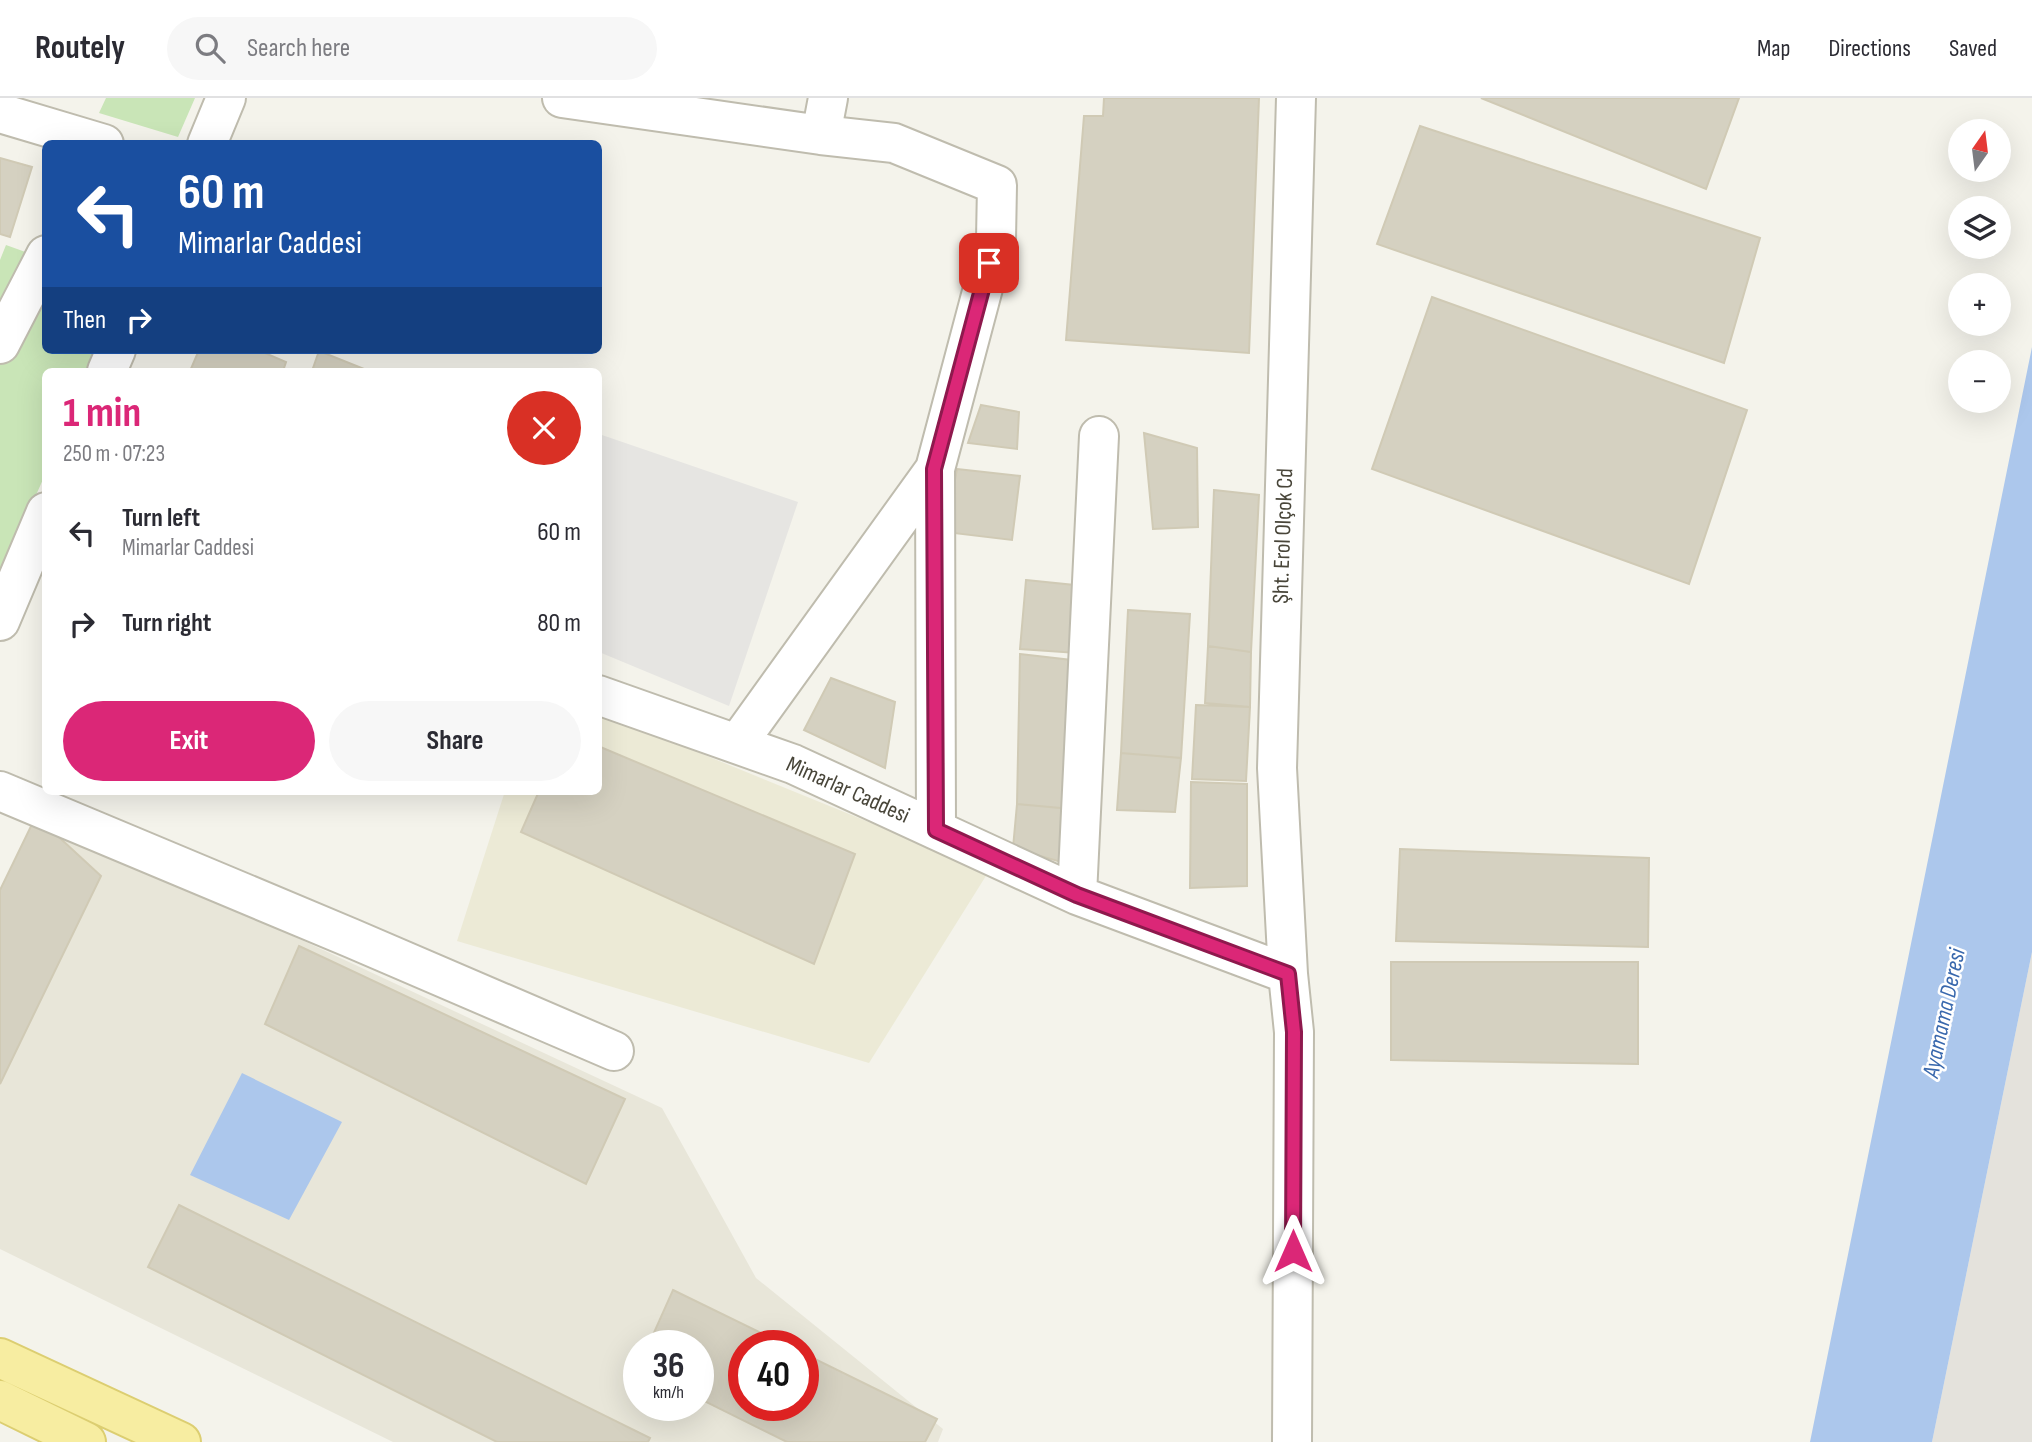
<!DOCTYPE html>
<meta charset="utf-8">
<style>
body{margin:0;font-family:"Sofia Sans Condensed",sans-serif;background:#f7f7f7;color:#2b2b33;height:100vh;display:flex;flex-direction:column;font-size:26px;white-space:nowrap}
*{box-sizing:border-box;margin:0}
p{font-size:23px;color:#7c7c81}
.icon{flex:none;width:38px;height:38px;fill:none;stroke:currentColor;stroke-width:2;stroke-linecap:round;stroke-linejoin:round}
.map{position:relative;flex:1;overflow:hidden}
.drawer{position:absolute;left:42px;top:270px;width:560px;height:427px;display:flex;flex-direction:column;background:#fff;border-radius:10px;box-shadow:0 7px 28px #0002}
.drawer>*{flex:none}
.guide{position:absolute;left:42px;top:42px;width:560px;height:214px;border-radius:10px;box-shadow:0 7px 28px #0002;background:#1a4fa0;color:#fff;overflow:hidden}
.needle{width:46px;rotate:14deg}
.fabs{position:absolute;left:1948px;top:21px;display:grid;gap:14px}
.fabs a{display:grid;place-items:center;width:63px;height:63px;border-radius:50%;background:#fff;box-shadow:0 7px 28px #0002;font-size:35px}
.speed{position:absolute;left:623px;top:1232px;display:flex;gap:14px;font-size:35px;font-weight:700;text-align:center}
.speed>*{display:grid;place-content:center;width:91px;height:91px;border-radius:50%;background:#fff;box-shadow:0 7px 28px #0002;line-height:1}
.speed small{font-size:18px;font-weight:400}
.speed .limit{border:10px solid #d22;background:#fff;color:#111}
.pin{position:absolute;display:grid;place-items:center;width:60px;height:60px;color:#fff;margin:-30px;border-radius:14px;box-shadow:0 4px 10px #0006}
.me{position:absolute;width:77px;margin:-38px;rotate:0deg;stroke-linejoin:round;filter:drop-shadow(0 0 5px #0008)}
.turn{display:flex;align-items:center;gap:24px;height:147px;padding:0 21px;font-size:32px}
.turn .icon{width:91px;height:91px;stroke-width:2.5}
.turn b{display:block;font-size:49px;line-height:60px}
.then{display:flex;align-items:center;height:66px;padding:0 21px;background:#0003;gap:14px;font-size:26px}
.round{display:grid;place-items:center;flex:none;width:74px;height:74px;border-radius:37px;background:#f7f7f7}
.head{display:flex;align-items:center;justify-content:space-between;height:119px;padding:0 21px}
h1{font-size:42px;font-weight:700;line-height:52px;color:#db2777}
.cta{display:flex;gap:14px;margin-top:auto;padding:14px 21px}
.cta a{flex:1;height:80px;border-radius:42px;background:#db2777;color:#fff;font-size:28px;font-weight:700;line-height:80px;text-align:center}
.cta a+a{background:#f7f7f7;color:#2b2b33}
ul{padding:0;list-style:none}
li{display:flex;align-items:center;gap:21px;height:91px;padding:0 21px}
li div{flex:1}
li b{display:block;font-size:26px}
li em{font-style:normal}
header{display:flex;align-items:center;gap:42px;box-sizing:border-box;height:98px;padding:0 35px;background:#fff;border-bottom:2px solid #e1e1e2}
header strong{font-size:33px}
nav{display:flex;gap:38px;margin-inline-start:auto;font-size:24px}
.search{width:490px;height:63px;background:#f7f7f7;display:flex;align-items:center;gap:18px;box-sizing:border-box;padding:0 24px;border-radius:38px;color:#7c7c81;font-size:26px}
.map>svg:first-child{display:block}
</style>
<header>
<strong>Routely</strong>
<div class="search"><svg class="icon" aria-label="search" viewBox="0 0 24 24"><circle cx="10" cy="10" r="6"/><path d="M15 15l6 6"/></svg>Search here</div>
<nav><a>Map</a><a>Directions</a><a>Saved</a></nav>
</header>
<div class="map">
<svg width="2032" height="1344" viewBox="0 0 2032 1344">
<rect width="100%" height="100%" fill="#f4f3eb"/>
<!-- residential -->
<path fill="#e8e6d9" fill-rule="evenodd" d="M36 718 662 1010 756 1180 943 1331 938 1344H393L0 1151V791ZM639 1248H698V1307H639ZM744 1248H803V1307H744Z"/>
<!-- industrial -->
<path fill="#e4e2dc" d="M2032 854V1344H1932Z"/>
<!-- education -->
<path fill="#ecead6" d="M599 614 989 773 869 965 457 843 505 693H598Z"/>
<!-- green -->
<path fill="#c9e5b7" d="M106 0H195L178 39 99 15Z
M6 147 31 156 0 219V162Z
M45 183 46 252H103L93 273H46L45 377 0 477V266Z"/>
<!-- parking -->
<path fill="#e6e5e2" d="M599 336 798 404 729 608 599 554Z"/>
<!-- water -->
<path fill="#acc7ec" d="M2032 249V854L1932 1344H1810Z
M242 975 342 1024 289 1122 190 1077Z"/>
<!-- building -->
<path fill="#d5d1c1" stroke="#d0cab5" stroke-width="2" d="M1104 0H1259L1249 255 1066 242 1084 18H1103Z
M1481 0H1739L1706 91Z
M1420 28 1760 140 1724 265 1377 146Z
M0 60 32 69 10 139 0 136Z
M1432 199 1747 312 1689 486 1372 371Z
M199 252H258L286 264 283 273H190Z
M319 253 369 273H312Z
M981 307 1019 314 1017 351 968 345Z
M1144 335 1197 350 1198 429 1153 431Z
M957 371 1020 378 1012 442 945 434Z
M1214 392 1259 397 1251 554 1208 548Z
M1026 482 1084 488 1077 555 1020 551Z
M1128 512 1190 516 1181 660 1121 655Z
M1208 548 1251 554 1250 609 1205 605Z
M1020 556 1080 563 1071 711 1017 706Z
M831 580 895 604 885 670 804 632Z
M1196 607 1250 609 1246 683 1192 681Z
M598 648 855 756 814 866 521 734 539 693H598Z
M1121 655 1181 660 1175 714 1117 712Z
M1191 684 1247 686V788L1190 790Z
M1017 706 1071 711 1068 766 1013 750Z
M36 718 101 778 0 986V792Z
M1400 751 1649 760 1648 849 1396 843Z
M299 848 625 1001 586 1086 265 926Z
M1391 864H1638V966L1391 962Z
M179 1107 650 1340 648 1344H497L148 1169Z
M673 1192 788 1248H744V1307H803V1255L937 1321 925 1344H787L698 1300V1248H648Z"/>
<g fill="none" stroke-linecap="round" stroke-linejoin="round">
<defs>
<path id="minor" d="M562 0 821 37 894 45 997 87 996 141 935 371 737 646
M0 15 104 46
M821 37 828 0
M207 46 226 0
M0 246 46 157
M107 273 116 252
M935 371 936 732
M0 523 46 414
M598 597 793 666 1077 797 1288 876
M0 693 351 840 614 953
M1077 797 1099 338
M1292 1344 1294 934 1288 876 1277 670 1296 0"/>
<path id="major" d="M0 1260 181 1344
M0 1302 86 1344"/>
</defs>
<!-- minor casing -->
<use href="#minor" stroke="#bfbcae" stroke-width="42"/>
<!-- major casing -->
<use href="#major" stroke="#dcce71" stroke-width="42"/>
<!-- minor -->
<use href="#minor" stroke="#fff" stroke-width="38"/>
<!-- major -->
<use href="#major" stroke="#f7eda1" stroke-width="38"/>
</g>
<g fill="none" stroke-linecap="round" stroke-linejoin="round">
<defs>
<path id="route" d="M989 165 934 371 936 732 1077 797 1288 876 1294 934 1293 1153"/>
</defs>
<!-- route casing -->
<use href="#route" stroke="#8e194d" stroke-width="18"/>
<!-- route -->
<use href="#route" stroke="#db2777" stroke-width="12"/>
</g>
<g text-anchor="middle" dominant-baseline="central" stroke-width="5" stroke-linejoin="round" paint-order="stroke">
<!-- street labels -->
<g font-size="23" fill="#484539" stroke="#fff">
<text transform="translate(1283 438) rotate(-88)">Şht. Erol Olçok Cd</text>
<text transform="translate(848 692) rotate(24)">Mimarlar Caddesi</text>
</g>
<!-- water labels -->
<g font-size="24" font-style="italic" fill="#3968ad" stroke="#fff">
<text transform="translate(1944 915) rotate(-78)">Ayamama Deresi</text>
</g>
</g>
</svg>
<div class="fabs">
<a><svg class="needle" viewBox="-14 -14 28 28"><path d="M0-13l5 13h-10z" fill="#e53935"/><path d="M0 13l5-13h-10z" fill="#7c7c81"/></svg></a>
<a><svg class="icon" aria-label="layers" viewBox="0 0 24 24"><path d="M12 4l9 5-9 5-9-5zM3 14l9 5 9-5"/></svg></a>
<a>+</a>
<a>−</a>
</div>
<div class="speed"><div>36<small>km/h</small></div><div class="limit">40</div></div>
<div class="pin" style="left:989px;top:165px;background:#d93025"><svg class="icon" aria-label="arrive" viewBox="0 0 24 24"><path d="M6 21V4h12l-3 4 3 4H6"/></svg></div>
<svg class="me" style="left:1293px;top:1153px" viewBox="-20 -20 40 40"><path d="M0-17L14 15 0 8-14 15z" fill="#db2777" stroke="#fff" stroke-width="4"/></svg>
<div class="guide">
<div class="turn"><svg class="icon" aria-label="left" viewBox="0 0 24 24"><path d="M17 20v-9H6M10 6l-5 5 5 5"/></svg><div><b>60 m</b>Mimarlar Caddesi</div></div>
<div class="then">Then<svg class="icon" aria-label="right" viewBox="0 0 24 24"><path d="M7 20v-9h11M14 6l5 5-5 5"/></svg></div>
</div>
<section class="drawer">
<div class="head"><div><h1>1 min</h1><p>250 m · 07:23</p></div><a class="round" style="background:#d93025;color:#fff"><svg class="icon" aria-label="close" viewBox="0 0 24 24"><path d="M6 6l12 12M18 6L6 18"/></svg></a></div>
<ul>
<li><svg class="icon" aria-label="left" viewBox="0 0 24 24"><path d="M17 20v-9H6M10 6l-5 5 5 5"/></svg><div><b>Turn left</b><p>Mimarlar Caddesi</p></div><em>60 m</em></li>
<li><svg class="icon" aria-label="right" viewBox="0 0 24 24"><path d="M7 20v-9h11M14 6l5 5-5 5"/></svg><div><b>Turn right</b></div><em>80 m</em></li>
</ul>
<div class="cta"><a>Exit</a><a>Share</a></div>
</section>
</div>
